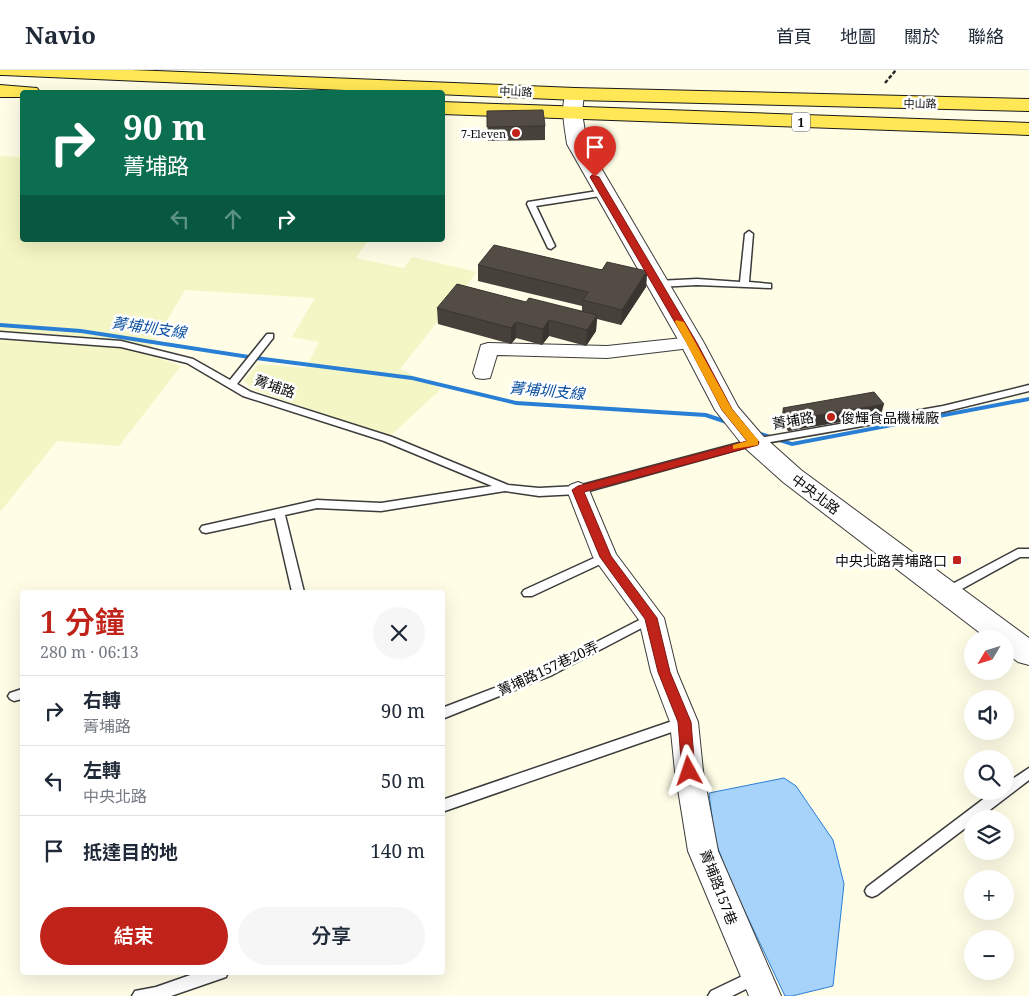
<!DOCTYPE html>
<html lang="zh-TW">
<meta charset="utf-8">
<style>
body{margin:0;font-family:"Noto Serif","Noto Sans TC",serif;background:#f6f6f7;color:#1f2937;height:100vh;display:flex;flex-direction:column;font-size:19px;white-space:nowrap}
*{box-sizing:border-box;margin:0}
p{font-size:16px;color:#747a83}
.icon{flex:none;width:28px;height:28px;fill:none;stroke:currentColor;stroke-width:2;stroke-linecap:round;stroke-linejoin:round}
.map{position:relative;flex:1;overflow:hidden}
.panel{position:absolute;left:20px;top:520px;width:425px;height:385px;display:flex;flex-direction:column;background:#fff;border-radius:5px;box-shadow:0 5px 20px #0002}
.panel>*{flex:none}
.top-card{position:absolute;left:20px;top:20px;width:425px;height:152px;border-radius:5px;box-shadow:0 5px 20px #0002;background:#0b6e4f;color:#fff;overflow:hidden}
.needle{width:32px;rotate:232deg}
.fabs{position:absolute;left:964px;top:560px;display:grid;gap:10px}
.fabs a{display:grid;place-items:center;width:50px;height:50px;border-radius:50%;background:#fff;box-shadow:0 5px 20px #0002;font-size:25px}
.pin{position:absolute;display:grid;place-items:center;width:42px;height:42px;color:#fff;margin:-51px -21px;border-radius:50% 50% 50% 0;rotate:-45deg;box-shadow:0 0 5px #0007}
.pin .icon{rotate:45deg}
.me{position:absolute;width:55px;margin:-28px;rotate:355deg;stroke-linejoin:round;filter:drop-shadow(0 0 4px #0008)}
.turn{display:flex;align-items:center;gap:18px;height:105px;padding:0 20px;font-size:22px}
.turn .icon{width:65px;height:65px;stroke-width:2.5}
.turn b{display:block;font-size:35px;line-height:42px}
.lanes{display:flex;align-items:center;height:48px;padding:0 20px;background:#0003;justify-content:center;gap:25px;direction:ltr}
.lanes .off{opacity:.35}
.round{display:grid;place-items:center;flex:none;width:52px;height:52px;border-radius:26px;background:#f6f6f7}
.summary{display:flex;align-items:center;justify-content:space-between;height:85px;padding:0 20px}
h1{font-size:30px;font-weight:600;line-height:38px;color:#c0231a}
.button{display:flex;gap:10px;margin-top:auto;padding:10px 20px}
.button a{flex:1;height:58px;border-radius:30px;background:#c0231a;color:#fff;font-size:20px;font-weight:600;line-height:58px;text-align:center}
.button a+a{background:#f6f6f7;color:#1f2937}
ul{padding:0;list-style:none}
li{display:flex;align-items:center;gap:15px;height:70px;padding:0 20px;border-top:1px solid #e0e1e3}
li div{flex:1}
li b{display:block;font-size:19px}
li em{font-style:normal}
header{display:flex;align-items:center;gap:30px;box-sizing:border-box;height:70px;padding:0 25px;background:#fff;border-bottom:1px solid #e0e1e3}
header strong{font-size:24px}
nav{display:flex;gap:28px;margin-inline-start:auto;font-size:18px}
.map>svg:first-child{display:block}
</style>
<header>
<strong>Navio</strong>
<nav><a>首頁</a><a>地圖</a><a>關於</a><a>聯絡</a></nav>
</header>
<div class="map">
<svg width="1029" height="926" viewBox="0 0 1029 926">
<rect width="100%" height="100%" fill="#fffde6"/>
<!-- farmland -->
<path fill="#f5f6c5" d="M0 86 22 87V170H368L356 188 404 198 412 187 477 202 400 299 441 319 389 367 255 320 244 311 258 294 306 298 319 272 292 267 315 228 185 220 147 284 181 296 119 376 57 371 0 442Z"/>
<!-- water -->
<path fill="#a7d2fa" stroke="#297fd5" d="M784 708 796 716 833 770 844 814 833 916 792 926H785L729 808 715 770 709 723Z"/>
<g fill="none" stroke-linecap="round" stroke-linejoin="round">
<!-- stream -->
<path fill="#297fd5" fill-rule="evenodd" d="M0 253 81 259 249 285 412 306 516 331 706 343 734 352 735 354 732 356 705 347 516 335 412 310 249 289 81 263 0 257Z
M1029 327V331L792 376 750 363 749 361 752 359 792 372Z"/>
<defs>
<path id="service" d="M604 120 607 121V125L536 136 555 176 551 179 548 178 527 134 528 132Z
M749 161 753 164 749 212 771 214V218L697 215 657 217 652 214 657 211 697 209 740 212 745 164Z
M0 262 121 271 193 289 230 310 267 264H273V268L237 314 251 322 392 367 508 415 539 418 578 416 754 369 943 336 1029 315V321L943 342 754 375 578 424 539 426 505 421 381 441 317 438 285 445 304 522H292L275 448 206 463 202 462 200 459 202 456 317 430 381 433 492 416 384 371 243 326 187 293 121 277 0 268Z
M1018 479H1029V487H1020L951 525H943L941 522 943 519Z
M605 483 611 487 609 490 532 526H524L522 523 524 520Z
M651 544 655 545 657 548 655 551 552 605 442 649V638L544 599Z
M22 619V629L14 631 10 629 8 626 10 623Z
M684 647 689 648 690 652 689 656 442 742V730Z
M1029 698V710L978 749H972V753L877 825 872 827 867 825 865 821 867 817 994 721H1005V714Z
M755 900 760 902 763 907 760 912 732 926H708L711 921Z
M199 902H228L226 907 171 926H132L135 921 156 917Z"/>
<path id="minor" d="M692 267 699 269 702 273 699 277 607 288 497 285 490 308 483 309 476 308 473 303 481 275 488 273 607 276Z
M578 412 586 415 589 420 616 484 664 548 677 602 698 652 703 701 718 781 781 926H749L688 781 675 701 670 652 651 602 639 550 593 487 567 420 570 415Z"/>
<path id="tertiary" d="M575 18 582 20 584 24 582 43 587 74 704 273 738 337 763 366 801 400 1029 568V595L1018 592 1005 582V569H988L783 412 745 378 715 340 680 273 567 74C565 58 559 34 568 20Z"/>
<path id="primary" d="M0 0H132L575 18 1029 29V41L575 30 3 5H0Z
M0 15 37 18 40 22H22V27H0Z
M442 32 1029 53V65L442 44Z"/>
</defs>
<!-- service casing -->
<use href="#service" stroke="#3c3c3c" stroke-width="3"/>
<!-- minor casing -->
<use href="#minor" stroke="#3c3c3c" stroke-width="2"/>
<!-- tertiary casing -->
<use href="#tertiary" stroke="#3c3c3c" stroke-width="2"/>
<!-- primary casing -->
<use href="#primary" stroke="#1a1a1a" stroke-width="2"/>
<!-- path -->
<path stroke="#2b2b2b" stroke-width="2.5" stroke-dasharray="4 2" stroke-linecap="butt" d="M885 13 896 0"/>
<!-- service -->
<use href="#service" fill="#fff" fill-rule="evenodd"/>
<!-- minor -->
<use href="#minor" fill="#fff" fill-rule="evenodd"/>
<!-- tertiary -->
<use href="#tertiary" fill="#fff" fill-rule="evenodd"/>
<!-- primary -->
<use href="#primary" fill="#ffe756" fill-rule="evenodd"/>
</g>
<!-- wall -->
<path fill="#47413b" d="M487 41 545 56V70L488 71Z
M478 195 647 201 646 217 621 255 597 249 596 261 586 276 549 266 542 275 516 268 511 274 438 254 437 238 526 232 582 241V236L478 211Z
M783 338 881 345 788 361 781 349Z"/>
<!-- shaded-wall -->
<path fill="#3a3530" d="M647 201 646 217 621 255 622 240Z
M597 245 596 261 586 276 587 260Z
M549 250V266L542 275 543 259Z
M516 252V268L511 274V258Z
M884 334 881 345 788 361 790 350Z"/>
<!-- building -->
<path fill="#534c45" stroke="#3a3530" d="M543 40 545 56 487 57V41Z
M494 175 602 200 607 192 647 201 622 240 583 230 588 222 478 195Z
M457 214 526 232 529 228 597 245 587 260 549 250 543 259 516 252 511 258 437 238Z
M874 322 884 334 790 350 783 338Z"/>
<!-- route -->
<path fill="#c0231a" stroke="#7d1711" d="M592 105 599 107 697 273 732 339 759 372 758 375 584 422 611 486 657 548 670 602 691 652 695 701 693 705H684L682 701 678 652 658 602 645 549 600 487 572 420 578 416 747 371 722 340 687 273 590 107Z"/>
<!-- slow -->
<path fill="#f59e0b" d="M676 250 684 252 732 339 758 370V375L733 379V375L747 371 722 340 675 252Z"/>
<!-- markers -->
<g fill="#c0231a" stroke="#fff" stroke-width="2">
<circle cx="516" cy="63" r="5"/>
<circle cx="831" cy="347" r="5"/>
<rect x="952" y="485" width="10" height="10" rx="2.5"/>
</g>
<g text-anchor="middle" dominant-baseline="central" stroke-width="5" stroke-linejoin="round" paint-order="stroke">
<!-- far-street labels -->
<g font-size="11" fill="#090909" stroke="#fff">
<text transform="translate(516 21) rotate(2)">中山路</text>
<text transform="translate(920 33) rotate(1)">中山路</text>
</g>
<!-- far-poi labels -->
<g font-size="11" fill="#090909" stroke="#fff" text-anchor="end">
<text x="506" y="63">7-Eleven</text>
</g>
<!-- shield labels -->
<rect fill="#fff" stroke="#535353" stroke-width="1" x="792" y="42.5" width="18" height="19" rx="4"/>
<g font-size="12" font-weight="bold" fill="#090909">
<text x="801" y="52">1</text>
</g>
<!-- street labels -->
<g font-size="14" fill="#090909" stroke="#fff">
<text transform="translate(275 316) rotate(19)">菁埔路</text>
<text transform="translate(793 350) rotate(-10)">菁埔路</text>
<text transform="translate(816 424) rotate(37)">中央北路</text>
<text transform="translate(548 598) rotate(-25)">菁埔路157巷20弄</text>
<text transform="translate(719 817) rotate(69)">菁埔路157巷</text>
</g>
<!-- poi labels -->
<g font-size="14" fill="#090909" stroke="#fff" text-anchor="start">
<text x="841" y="347">俊輝食品機械廠</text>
<text x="947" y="490" text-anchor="end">中央北路菁埔路口</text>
</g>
<!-- water labels -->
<g font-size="15" font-style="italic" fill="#0d51a1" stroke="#fff">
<text transform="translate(149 257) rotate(8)">菁埔圳支線</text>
<text transform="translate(547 320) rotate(5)">菁埔圳支線</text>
</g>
</g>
</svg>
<div class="fabs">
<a><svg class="needle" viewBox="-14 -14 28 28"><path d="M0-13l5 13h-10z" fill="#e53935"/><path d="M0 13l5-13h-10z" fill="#747a83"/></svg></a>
<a><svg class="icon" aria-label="sound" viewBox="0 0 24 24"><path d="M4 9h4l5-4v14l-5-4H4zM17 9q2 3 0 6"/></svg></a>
<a><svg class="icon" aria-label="search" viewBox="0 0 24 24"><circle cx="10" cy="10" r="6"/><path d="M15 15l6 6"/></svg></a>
<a><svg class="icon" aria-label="layers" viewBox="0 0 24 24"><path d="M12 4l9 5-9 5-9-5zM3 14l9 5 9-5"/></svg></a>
<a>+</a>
<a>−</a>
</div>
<div class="pin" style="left:595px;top:107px;background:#d93025"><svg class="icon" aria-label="arrive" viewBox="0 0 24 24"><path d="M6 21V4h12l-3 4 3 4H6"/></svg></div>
<svg class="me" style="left:689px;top:701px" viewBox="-20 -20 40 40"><path d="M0-17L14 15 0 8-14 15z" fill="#c0231a" stroke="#fff" stroke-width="4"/></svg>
<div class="top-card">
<div class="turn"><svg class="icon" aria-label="right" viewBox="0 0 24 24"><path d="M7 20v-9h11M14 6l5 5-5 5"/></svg><div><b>90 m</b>菁埔路</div></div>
<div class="lanes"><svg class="icon off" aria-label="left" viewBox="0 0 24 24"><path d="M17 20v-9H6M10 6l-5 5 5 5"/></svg><svg class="icon off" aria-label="ahead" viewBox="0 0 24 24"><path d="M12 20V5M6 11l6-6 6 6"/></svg><svg class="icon" aria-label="right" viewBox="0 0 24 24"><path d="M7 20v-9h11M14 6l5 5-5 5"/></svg></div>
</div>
<section class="panel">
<div class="summary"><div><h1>1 分鐘</h1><p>280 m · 06:13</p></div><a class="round"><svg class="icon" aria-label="close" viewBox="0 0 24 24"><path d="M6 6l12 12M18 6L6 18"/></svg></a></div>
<ul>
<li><svg class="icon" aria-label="right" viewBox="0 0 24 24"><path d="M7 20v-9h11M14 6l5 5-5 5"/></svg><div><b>右轉</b><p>菁埔路</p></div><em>90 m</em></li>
<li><svg class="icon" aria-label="left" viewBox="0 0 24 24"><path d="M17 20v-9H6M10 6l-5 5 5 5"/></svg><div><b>左轉</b><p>中央北路</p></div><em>50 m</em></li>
<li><svg class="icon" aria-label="arrive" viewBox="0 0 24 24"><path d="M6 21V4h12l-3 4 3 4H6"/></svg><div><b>抵達目的地</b></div><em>140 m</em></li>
</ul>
<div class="button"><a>結束</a><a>分享</a></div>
</section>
</div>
